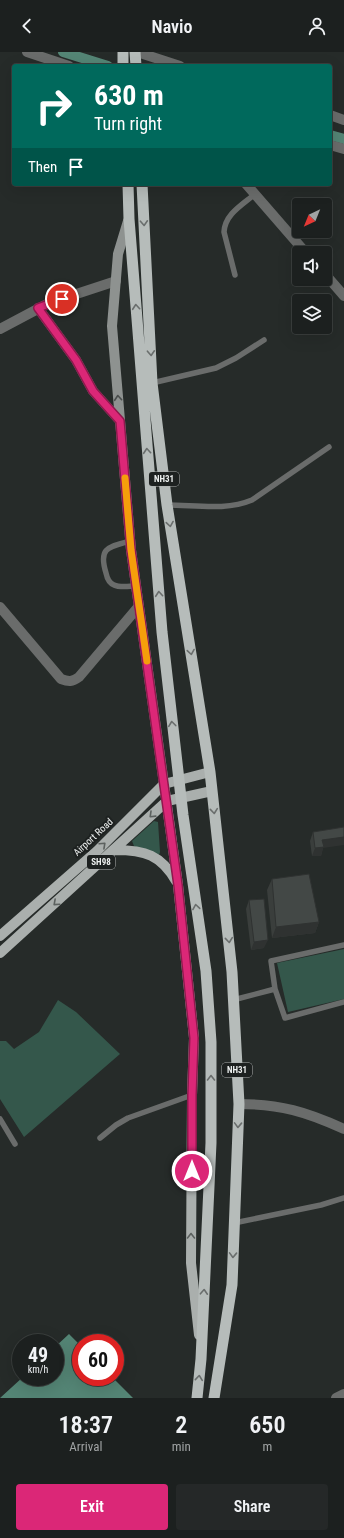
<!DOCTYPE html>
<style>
body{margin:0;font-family:"Roboto Condensed",sans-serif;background:#252828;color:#f1f3f6;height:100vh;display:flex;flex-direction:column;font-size:15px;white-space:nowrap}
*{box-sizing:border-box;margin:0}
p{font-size:13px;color:#a0a3a4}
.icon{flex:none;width:22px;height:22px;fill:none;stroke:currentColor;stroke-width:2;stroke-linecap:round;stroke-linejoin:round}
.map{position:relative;height:1346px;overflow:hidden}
.panel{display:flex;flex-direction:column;background:#1c201f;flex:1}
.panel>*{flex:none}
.hud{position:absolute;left:12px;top:12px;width:320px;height:122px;border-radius:4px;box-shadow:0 4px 16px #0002,0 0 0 1px #3a3e3d;background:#00695c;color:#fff;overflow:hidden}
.needle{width:26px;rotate:223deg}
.tools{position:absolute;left:292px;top:146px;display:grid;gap:8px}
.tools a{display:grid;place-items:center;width:40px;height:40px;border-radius:4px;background:#1c201f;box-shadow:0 4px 16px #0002,0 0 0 1px #3a3e3d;font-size:20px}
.speed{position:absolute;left:12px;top:1282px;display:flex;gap:8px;font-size:20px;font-weight:700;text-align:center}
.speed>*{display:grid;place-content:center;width:52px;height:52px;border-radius:50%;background:#1c201f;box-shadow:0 4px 16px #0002,0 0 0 1px #3a3e3d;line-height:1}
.speed small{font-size:10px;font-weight:400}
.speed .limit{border:6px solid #d22;background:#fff;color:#111}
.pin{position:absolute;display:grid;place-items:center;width:34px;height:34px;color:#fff;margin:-17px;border:2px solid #fff;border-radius:50%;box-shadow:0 1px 4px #0007}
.me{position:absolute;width:44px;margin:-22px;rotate:0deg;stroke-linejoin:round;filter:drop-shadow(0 0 3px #0008)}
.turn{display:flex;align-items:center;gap:14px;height:84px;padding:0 16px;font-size:18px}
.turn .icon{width:52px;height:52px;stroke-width:2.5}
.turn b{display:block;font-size:28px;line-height:34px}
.then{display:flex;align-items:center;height:38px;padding:0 16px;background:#0003;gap:8px;font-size:15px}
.eta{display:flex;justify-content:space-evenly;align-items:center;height:68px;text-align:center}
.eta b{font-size:24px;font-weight:600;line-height:28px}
.cta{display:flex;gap:8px;margin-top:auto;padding:8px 16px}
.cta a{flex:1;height:46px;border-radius:4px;background:#db2777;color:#fff;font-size:16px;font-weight:600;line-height:46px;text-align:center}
.cta a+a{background:#252828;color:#f1f3f6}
header{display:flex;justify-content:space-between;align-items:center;height:52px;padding:0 16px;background:#1c201f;font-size:18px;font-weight:600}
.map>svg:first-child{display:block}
</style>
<header><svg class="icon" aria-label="back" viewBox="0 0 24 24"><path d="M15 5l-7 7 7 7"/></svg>Navio<svg class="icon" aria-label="person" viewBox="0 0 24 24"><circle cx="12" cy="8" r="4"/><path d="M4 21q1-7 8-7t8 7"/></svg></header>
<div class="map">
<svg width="344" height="1346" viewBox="0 0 344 1346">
<rect width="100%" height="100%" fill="#262b29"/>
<!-- green -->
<path fill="#34574b" d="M154 769 158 770 160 800 159 803H153L134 794 132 789Z
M344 897V947L288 960 277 911Z
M58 948 76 960 120 1002 24 1085 0 1047V989H6L14 997 39 980Z"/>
<!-- water -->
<path fill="#548575" d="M69 1282 81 1294V1325H112L133 1346H0L23 1325H55V1295Z"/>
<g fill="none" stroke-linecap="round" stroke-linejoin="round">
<!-- canal -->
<path stroke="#548575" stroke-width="10" d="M63 0 108 14
M330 83 344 87"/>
<!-- service -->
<path stroke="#6a6c6b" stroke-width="5.5" d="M235 223 224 180C225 162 242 153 255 142
M152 331 216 316 236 306 264 288
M167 453C195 453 226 459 252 448L329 395
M130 489C109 495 98 495 106 521 107 526 109 531 114 533 120 536 130 534 136 534
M344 893 271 909 275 937 285 966 344 950
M233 948 275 937
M0 1067 15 1092
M100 1086 116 1073 128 1066 192 1043
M234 1171 321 1153 344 1146"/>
<!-- minor -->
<path stroke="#6a6c6b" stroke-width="10" d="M27 0 69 14
M137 0 180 14
M330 63 344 68
M330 93 344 97
M38 256 76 308 93 339 120 369
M0 277 49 251 116 229
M0 555 61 627C69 630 72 630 79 625L139 554
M239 1052C280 1052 307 1060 344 1077
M336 1346 344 1342"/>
<!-- tertiary -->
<path stroke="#6a6c6b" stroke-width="10" d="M246 132 306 201
M325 222 344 244"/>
<!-- secondary -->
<path stroke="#8e9290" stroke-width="10" d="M128 169 118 202 112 274 131 498 164 732"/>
<!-- primary -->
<path stroke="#aaafad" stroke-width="10" d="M164 732 178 833 194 986 192 1043 191 1211 199 1283
M115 798C145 798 161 803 176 829
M0 884 97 799 164 732 210 720
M0 901 167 749 212 739"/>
<!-- trunk -->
<path stroke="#b6bcba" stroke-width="11" d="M123 0V14
M135 0 136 14
M128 132 129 167 162 580 183 763 206 919 211 990V1091L201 1307 197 1346
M142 132 152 331 167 453 210 720 232 920 239 1052 232 1233 214 1346"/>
</g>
<!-- wall -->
<path fill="#3a3e3c" d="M313 780 323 796 321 804H312L310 789Z
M272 827 319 870 315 881 272 886 267 838Z
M249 848 264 896 251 898 246 857Z"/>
<!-- shaded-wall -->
<path fill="#2f3231" d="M344 785V793L323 796 321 804H312L315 796 322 788Z
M319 870 315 881 272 886 276 875Z
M268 888 264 896 251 898 254 890Z"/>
<!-- building -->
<path fill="#434846" stroke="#2f3231" d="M344 775V785L322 788 324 795 315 796 313 780Z
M309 822 319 870 276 875 272 827Z
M264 847 268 888 254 890 249 848Z"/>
<!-- one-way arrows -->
<defs><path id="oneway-chevron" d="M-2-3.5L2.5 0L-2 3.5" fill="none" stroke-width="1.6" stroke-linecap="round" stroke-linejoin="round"/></defs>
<g stroke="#6a6e6d">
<use href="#oneway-chevron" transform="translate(144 171) rotate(87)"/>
<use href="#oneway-chevron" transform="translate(136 255) rotate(-95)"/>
<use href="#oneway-chevron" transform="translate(151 301) rotate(87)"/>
<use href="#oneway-chevron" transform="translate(147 399) rotate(-95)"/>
<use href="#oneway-chevron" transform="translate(170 472) rotate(81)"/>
<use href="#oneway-chevron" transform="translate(159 542) rotate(-95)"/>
<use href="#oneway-chevron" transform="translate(191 600) rotate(81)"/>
<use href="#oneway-chevron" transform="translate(172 672) rotate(-97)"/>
<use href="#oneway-chevron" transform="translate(214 759) rotate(84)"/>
<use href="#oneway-chevron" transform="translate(196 855) rotate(-99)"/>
<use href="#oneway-chevron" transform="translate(229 888) rotate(84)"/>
<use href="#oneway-chevron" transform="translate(211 1026) rotate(-90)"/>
<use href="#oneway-chevron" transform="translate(238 1073) rotate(92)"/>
<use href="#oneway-chevron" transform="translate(233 1203) rotate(92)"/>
<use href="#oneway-chevron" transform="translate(204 1240) rotate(-87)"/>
<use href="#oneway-chevron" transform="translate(199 1326) rotate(-84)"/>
</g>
<use stroke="#4a4e4d" href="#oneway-chevron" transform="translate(118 346) rotate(-95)"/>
<g stroke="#5c615f">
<use href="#oneway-chevron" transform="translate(152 763) rotate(136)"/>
<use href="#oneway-chevron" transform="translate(103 793) rotate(-43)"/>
<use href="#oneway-chevron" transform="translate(56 851) rotate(138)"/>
<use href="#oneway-chevron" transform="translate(191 1184) rotate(-90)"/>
</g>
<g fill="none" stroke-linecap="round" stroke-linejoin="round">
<defs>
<path id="route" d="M62 247 38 256 76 308 93 339 120 369 131 498 178 833 194 986 192 1043V1119"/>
</defs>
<!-- route casing -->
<use href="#route" stroke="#8e194d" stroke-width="10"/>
<!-- route -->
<use href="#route" stroke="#db2777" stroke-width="7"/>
<!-- slow -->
<path stroke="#f59e0b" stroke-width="7" d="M125 426 131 498 147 609"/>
</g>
<g text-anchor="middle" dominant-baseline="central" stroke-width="4" stroke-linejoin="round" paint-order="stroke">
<!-- shield labels -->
<g fill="#1d2120" stroke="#adb0b0" stroke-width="1">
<rect x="149" y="420" width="30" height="14" rx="3"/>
<rect x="87" y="803" width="28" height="14" rx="3"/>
<rect x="222" y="1011" width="30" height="14" rx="3"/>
</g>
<g font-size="9" font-weight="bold" fill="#ebeeed">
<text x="164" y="427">NH31</text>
<text x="101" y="810">SH98</text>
<text x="237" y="1018">NH31</text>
</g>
<!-- street labels -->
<g font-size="10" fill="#ebeeed" stroke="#1d2120">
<text transform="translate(93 785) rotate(-43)">Airport Road</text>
</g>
</g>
</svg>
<div class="tools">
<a><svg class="needle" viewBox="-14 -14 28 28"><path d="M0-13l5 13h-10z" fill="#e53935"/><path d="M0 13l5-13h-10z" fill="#a0a3a4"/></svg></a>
<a><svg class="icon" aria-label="sound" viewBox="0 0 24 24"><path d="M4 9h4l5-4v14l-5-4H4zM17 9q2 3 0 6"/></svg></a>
<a><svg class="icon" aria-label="layers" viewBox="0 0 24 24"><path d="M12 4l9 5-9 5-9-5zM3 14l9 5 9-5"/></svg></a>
</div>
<div class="speed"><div>49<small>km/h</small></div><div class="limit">60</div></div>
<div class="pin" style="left:62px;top:247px;background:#d93025"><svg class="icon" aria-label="arrive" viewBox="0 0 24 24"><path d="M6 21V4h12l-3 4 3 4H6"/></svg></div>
<svg class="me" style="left:192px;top:1119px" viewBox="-20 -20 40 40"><circle r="17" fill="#db2777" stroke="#fff" stroke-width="3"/><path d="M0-11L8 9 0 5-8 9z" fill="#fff"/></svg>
<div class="hud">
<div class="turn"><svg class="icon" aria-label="right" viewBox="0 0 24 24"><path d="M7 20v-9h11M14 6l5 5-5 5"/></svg><div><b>630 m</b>Turn right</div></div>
<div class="then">Then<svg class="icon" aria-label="arrive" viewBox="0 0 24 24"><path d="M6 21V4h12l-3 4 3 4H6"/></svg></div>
</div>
</div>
<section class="panel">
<div class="eta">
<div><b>18:37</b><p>Arrival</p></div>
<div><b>2</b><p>min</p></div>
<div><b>650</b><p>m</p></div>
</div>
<div class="cta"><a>Exit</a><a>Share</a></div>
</section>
